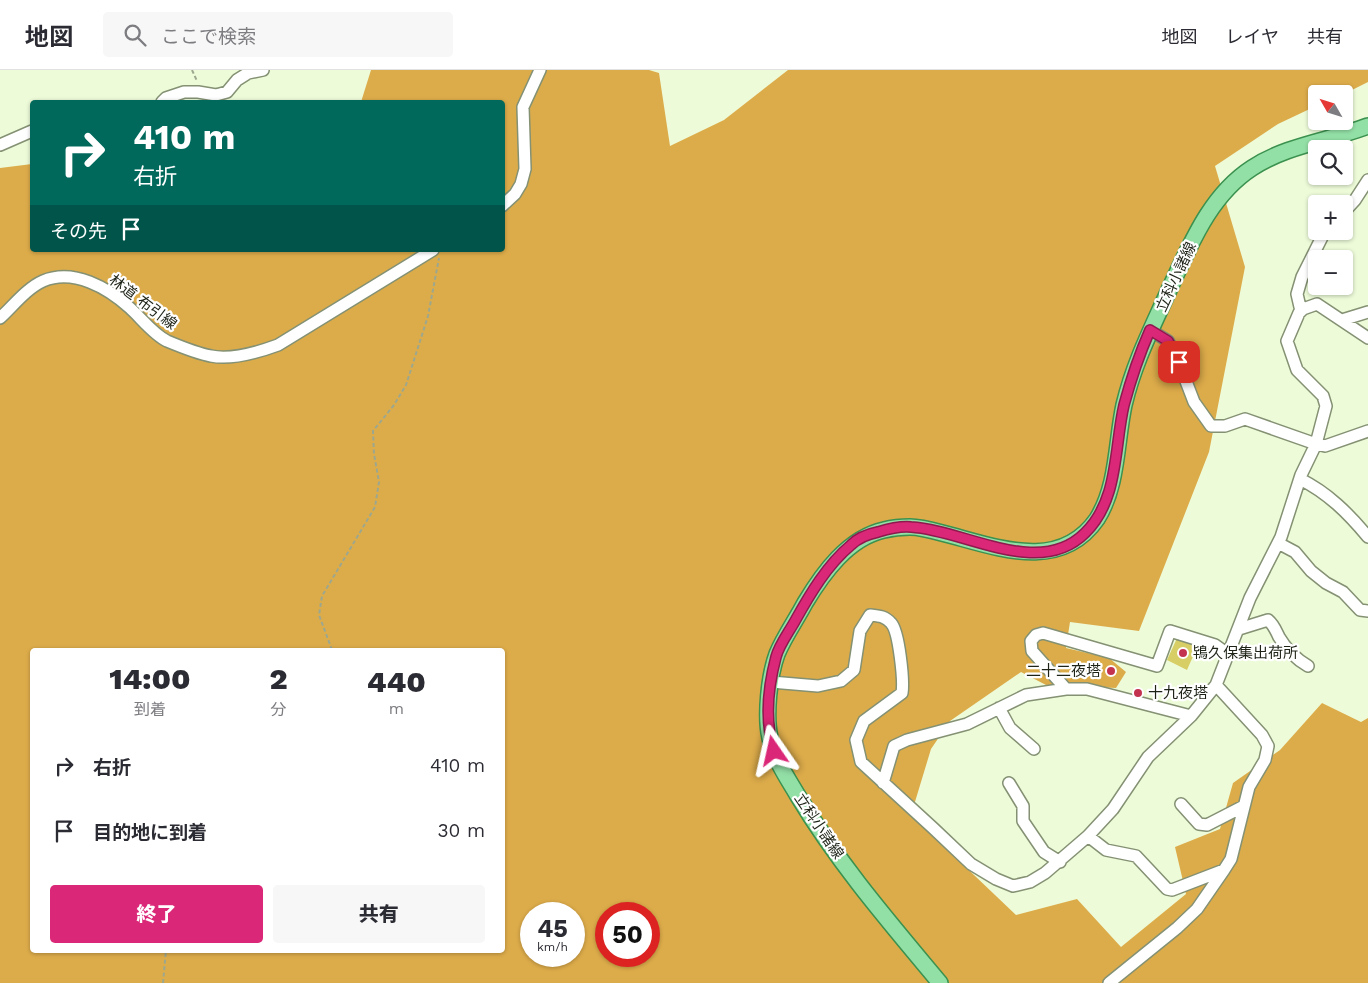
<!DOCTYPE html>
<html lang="ja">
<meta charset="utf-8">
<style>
body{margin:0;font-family:"Work Sans","Noto Sans JP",sans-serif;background:#f7f7f7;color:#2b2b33;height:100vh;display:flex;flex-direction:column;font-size:19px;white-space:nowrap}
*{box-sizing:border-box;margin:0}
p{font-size:16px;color:#7c7c81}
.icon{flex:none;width:28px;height:28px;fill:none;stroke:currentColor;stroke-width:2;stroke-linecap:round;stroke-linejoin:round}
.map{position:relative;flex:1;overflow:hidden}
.side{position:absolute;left:30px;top:578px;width:475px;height:305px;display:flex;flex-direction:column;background:#fff;border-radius:5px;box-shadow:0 1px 4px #0004}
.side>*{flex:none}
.banner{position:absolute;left:30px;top:30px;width:475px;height:152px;border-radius:5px;box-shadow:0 1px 4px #0004;background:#00695c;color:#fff;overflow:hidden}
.needle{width:32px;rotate:309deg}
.tools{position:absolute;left:1308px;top:15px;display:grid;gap:10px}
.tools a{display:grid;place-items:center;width:45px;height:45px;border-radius:5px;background:#fff;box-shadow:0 1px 4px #0004;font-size:25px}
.speed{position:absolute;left:520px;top:832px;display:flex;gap:10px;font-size:25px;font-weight:700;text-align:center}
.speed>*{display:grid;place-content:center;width:65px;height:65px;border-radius:50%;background:#fff;box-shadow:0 1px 4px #0004;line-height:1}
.speed small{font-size:12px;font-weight:400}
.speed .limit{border:8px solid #d22;background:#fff;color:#111}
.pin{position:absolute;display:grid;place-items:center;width:42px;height:42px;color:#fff;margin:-21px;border-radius:10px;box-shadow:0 2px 8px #0006}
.me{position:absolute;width:55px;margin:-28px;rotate:349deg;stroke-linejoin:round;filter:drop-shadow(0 0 4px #0008)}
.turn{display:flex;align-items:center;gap:18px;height:105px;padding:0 20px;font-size:22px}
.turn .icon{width:65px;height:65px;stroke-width:2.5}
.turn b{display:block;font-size:35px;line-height:42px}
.then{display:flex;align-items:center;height:48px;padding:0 20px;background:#0003;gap:10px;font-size:19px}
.eta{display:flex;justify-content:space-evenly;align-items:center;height:85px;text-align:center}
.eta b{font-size:30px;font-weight:800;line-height:35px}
.button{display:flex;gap:10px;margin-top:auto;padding:10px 20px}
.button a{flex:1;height:58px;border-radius:5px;background:#db2777;color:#fff;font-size:20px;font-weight:800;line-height:58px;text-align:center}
.button a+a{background:#f7f7f7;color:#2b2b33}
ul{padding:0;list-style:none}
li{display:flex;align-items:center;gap:15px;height:65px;padding:0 20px}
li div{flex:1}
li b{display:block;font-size:19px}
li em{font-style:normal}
header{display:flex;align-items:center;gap:30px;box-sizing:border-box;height:70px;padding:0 25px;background:#fff;border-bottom:1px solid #e1e1e2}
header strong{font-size:24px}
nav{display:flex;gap:28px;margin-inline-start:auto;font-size:18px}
.search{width:350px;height:45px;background:#f7f7f7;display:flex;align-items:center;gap:12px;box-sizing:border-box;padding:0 18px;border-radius:5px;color:#7c7c81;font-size:19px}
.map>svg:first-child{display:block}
</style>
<header>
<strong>地図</strong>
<div class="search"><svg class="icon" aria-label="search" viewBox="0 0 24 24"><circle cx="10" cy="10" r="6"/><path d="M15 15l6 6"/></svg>ここで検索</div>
<nav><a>地図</a><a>レイヤ</a><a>共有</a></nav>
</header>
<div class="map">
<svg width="1368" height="913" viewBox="0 0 1368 913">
<rect width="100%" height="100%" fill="#edfbd9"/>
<!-- forest -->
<path fill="#ddac4a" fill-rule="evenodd" d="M371 0H649L659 3 670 76 724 50 788 0H1368V12L1344 24H1316V36L1278 54 1215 96 1245 197 1209 382 1139 561 1070 552 1066 578 1109 588 1126 602 1116 618 1046 615 1021 602 950 651 931 679 911 745 1016 845 1077 829 1121 877 1186 824 1175 777 1220 759 1233 713 1280 680 1322 633 1361 652 1368 648V913H0V98L32 94V180H502V32H361ZM32 580H502V880H32ZM531 844H574V886H531ZM606 844H649V886H606Z"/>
<!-- building -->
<path fill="#d7ce65" d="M1178 566 1198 575 1187 600 1167 590Z"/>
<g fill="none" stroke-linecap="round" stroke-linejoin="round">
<defs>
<path id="minor" d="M248 3 263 0
M162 32 166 28 184 22H198L216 25 227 22 237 10 248 3V0
M0 75 32 61
M502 136 515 124 521 114 525 99 523 37 540 0
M1344 142 1355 130 1368 110
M1303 239 1300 237 1297 224 1302 207 1325 161
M0 248C13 236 27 218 43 211 74 198 108 218 130 238 142 249 153 264 167 271 179 276 199 284 211 286 231 290 259 282 278 275L433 180
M1342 250 1368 242
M1150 260 1168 271 1179 293 1194 332 1211 356H1225L1245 349 1316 374 1326 336 1323 326 1297 300 1287 271 1299 243 1303 239 1317 234 1368 268
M1300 409C1328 423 1348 443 1368 467
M1278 473 1295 482 1311 501 1326 513 1343 522 1360 540 1368 541
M1239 559 1268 550C1274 555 1276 561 1279 567 1286 579 1296 589 1308 596
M771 612 818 616 841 611 854 600 860 561 870 545C879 546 885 546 891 553 899 561 904 611 902 623L864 651 856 670 861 692 933 758 971 794 996 809 1013 816 1030 812 1045 803 1088 766 1113 739 1148 687 1191 646 1216 615 1250 528 1281 467 1301 405 1316 374 1325 376 1368 361
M1066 619 1032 581 1031 571 1036 565 1043 563 1157 596 1170 561 1215 575 1229 585
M999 638 1010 658 1034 679
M883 713 894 676 907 670 967 654 1026 625 1066 619H1087L1191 646
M1009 713 1023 736V751L1044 782 1060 792
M1181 734 1199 754 1207 755 1244 736
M1088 766 1106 780 1136 786 1167 819 1172 820 1224 800
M1109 913 1177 858 1197 839 1224 800 1231 789 1249 717 1265 690 1268 676 1262 665 1216 615"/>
<path id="major" d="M940 913C890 853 839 794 798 726 787 707 775 691 770 668 765 646 769 606 777 584 784 567 796 550 805 533 823 503 848 468 884 460 892 458 901 457 910 457 920 457 931 460 942 463 994 476 1059 504 1097 449 1118 416 1116 372 1124 335 1134 293 1151 260 1169 220 1190 176 1209 126 1252 98 1287 75 1329 71 1368 56"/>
</defs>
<!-- minor casing -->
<use href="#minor" stroke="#849173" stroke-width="14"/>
<!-- major casing -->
<use href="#major" stroke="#3b914e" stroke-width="18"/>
<!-- path -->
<path stroke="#9da78e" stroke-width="2" stroke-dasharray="4 2.5" stroke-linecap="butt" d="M192 0 197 11
M332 580 319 545 322 526 375 437 379 412 374 384 373 361 394 335 406 315 428 246 439 188
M163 913 166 880"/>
<!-- minor -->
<use href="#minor" stroke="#fff" stroke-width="11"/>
<!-- major -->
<use href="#major" stroke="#93e0a7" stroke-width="15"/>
</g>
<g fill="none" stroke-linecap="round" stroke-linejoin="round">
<defs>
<path id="route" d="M774 681C765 652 768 617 776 587 779 575 789 562 795 551 810 524 827 495 851 475 858 468 868 464 878 462 888 459 901 456 911 457 965 460 1039 509 1085 463 1119 430 1114 378 1124 335 1131 309 1139 285 1150 260L1168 271 1179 292"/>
</defs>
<!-- route casing -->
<use href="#route" stroke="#8e194d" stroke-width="12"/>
<!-- route -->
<use href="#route" stroke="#db2777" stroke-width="9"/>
</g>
<!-- markers -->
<g fill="#c3324f" stroke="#fff" stroke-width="2">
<circle cx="1183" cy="583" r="5"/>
<circle cx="1111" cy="601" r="5"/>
<circle cx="1138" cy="623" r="5"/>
</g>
<g text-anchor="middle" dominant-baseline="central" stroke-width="4.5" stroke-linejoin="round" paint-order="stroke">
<!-- street labels -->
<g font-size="15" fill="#1e2317" stroke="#fff">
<text transform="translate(1176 207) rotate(-65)">立科小諸線</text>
<text transform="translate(143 232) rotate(37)">林道 布引線</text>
<text transform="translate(819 756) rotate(56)">立科小諸線</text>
</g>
<!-- poi labels -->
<g font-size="15" fill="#1e2317" stroke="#fff" text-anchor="start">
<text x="1193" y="583">鴇久保集出荷所</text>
<text x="1101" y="601" text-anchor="end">二十二夜塔</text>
<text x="1148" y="623">十九夜塔</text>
</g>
</g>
</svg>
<div class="tools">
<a><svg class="needle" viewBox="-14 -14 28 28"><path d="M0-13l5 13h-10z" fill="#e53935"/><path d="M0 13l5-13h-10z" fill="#7c7c81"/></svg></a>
<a><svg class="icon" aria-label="search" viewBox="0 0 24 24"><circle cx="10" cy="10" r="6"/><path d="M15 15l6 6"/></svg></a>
<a>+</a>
<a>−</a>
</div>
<div class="speed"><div>45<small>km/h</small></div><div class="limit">50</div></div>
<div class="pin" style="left:1179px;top:292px;background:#d93025"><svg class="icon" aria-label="arrive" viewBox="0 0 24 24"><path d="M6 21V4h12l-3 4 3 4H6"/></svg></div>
<svg class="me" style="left:774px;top:681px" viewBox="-20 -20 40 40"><path d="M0-17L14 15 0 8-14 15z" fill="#db2777" stroke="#fff" stroke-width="4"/></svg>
<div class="banner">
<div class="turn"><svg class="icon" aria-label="right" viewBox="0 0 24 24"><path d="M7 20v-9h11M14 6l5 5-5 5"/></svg><div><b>410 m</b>右折</div></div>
<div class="then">その先<svg class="icon" aria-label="arrive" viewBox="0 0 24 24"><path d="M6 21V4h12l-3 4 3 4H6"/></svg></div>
</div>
<section class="side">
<div class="eta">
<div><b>14:00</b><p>到着</p></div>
<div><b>2</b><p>分</p></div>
<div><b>440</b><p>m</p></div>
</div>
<ul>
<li><svg class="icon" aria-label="right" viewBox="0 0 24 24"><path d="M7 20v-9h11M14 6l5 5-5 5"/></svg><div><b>右折</b></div><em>410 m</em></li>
<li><svg class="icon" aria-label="arrive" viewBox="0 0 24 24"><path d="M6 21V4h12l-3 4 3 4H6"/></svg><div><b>目的地に到着</b></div><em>30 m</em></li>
</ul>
<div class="button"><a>終了</a><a>共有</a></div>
</section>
</div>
